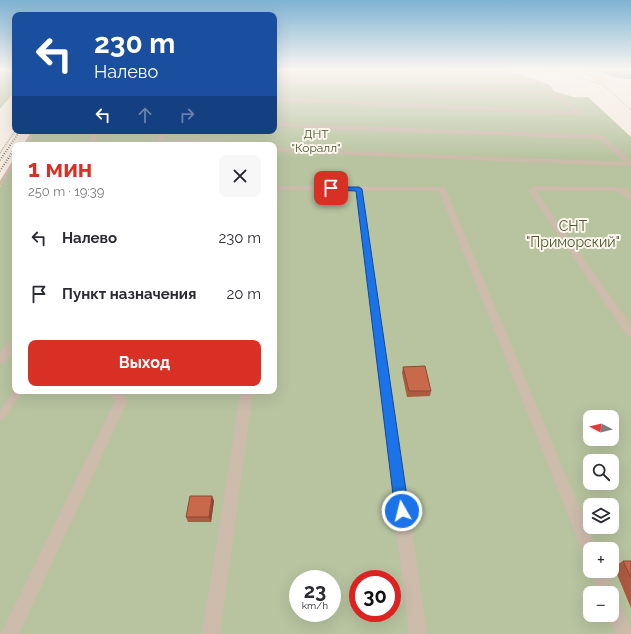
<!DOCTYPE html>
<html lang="ru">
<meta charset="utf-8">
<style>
body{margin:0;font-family:Raleway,sans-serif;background:#f7f7f7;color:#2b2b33;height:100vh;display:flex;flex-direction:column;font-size:15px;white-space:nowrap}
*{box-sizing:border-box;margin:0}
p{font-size:13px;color:#7c7c81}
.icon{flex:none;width:22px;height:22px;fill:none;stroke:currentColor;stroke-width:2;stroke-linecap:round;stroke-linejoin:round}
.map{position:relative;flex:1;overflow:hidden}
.sheet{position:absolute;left:12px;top:142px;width:265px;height:252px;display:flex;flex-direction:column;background:#fff;border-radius:8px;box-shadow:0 4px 16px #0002}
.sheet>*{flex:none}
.guide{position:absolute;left:12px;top:12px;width:265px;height:122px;border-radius:8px;box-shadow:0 4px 16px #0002;background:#1a4fa0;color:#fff;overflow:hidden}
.needle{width:26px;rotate:277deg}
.fabs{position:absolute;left:583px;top:410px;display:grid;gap:8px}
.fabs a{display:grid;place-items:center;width:36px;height:36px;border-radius:8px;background:#fff;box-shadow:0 4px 16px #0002;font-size:20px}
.speed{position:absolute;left:289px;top:570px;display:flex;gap:8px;font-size:20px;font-weight:700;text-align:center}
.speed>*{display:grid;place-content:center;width:52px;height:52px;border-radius:50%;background:#fff;box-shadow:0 4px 16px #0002;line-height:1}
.speed small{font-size:10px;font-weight:400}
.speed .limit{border:6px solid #d22;background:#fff;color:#111}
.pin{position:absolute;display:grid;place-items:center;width:34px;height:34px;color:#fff;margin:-17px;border-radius:8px;box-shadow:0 2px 6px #0006}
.me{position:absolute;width:44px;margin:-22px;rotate:352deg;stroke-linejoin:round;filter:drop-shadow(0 0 3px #0008)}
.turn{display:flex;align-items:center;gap:14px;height:84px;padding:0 16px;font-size:18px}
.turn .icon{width:52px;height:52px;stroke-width:2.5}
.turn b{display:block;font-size:28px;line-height:34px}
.lanes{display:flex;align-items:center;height:38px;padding:0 16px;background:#0003;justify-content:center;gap:20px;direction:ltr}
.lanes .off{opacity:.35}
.round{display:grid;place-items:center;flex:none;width:42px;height:42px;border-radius:8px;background:#f7f7f7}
.headline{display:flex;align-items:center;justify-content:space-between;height:68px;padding:0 16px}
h1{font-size:24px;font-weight:700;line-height:30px;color:#d93025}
.button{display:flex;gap:8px;margin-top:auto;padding:8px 16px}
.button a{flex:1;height:46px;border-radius:8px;background:#d93025;color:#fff;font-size:16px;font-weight:700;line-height:46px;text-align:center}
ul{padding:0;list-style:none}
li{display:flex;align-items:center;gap:12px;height:56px;padding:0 16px}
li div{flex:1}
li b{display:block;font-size:15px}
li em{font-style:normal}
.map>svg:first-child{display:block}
</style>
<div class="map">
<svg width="631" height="634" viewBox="0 0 631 634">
<rect width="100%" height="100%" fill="#f4ebe1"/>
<!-- green -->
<path fill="#b8c4a0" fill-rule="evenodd" d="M0 69H15V91L0 109Z
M274 69H508L512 74 536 82 553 91 574 97H588L631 137V634H0V187L15 163V391H274V145H26L35 131H274ZM590 417H612V439H590ZM590 461H612V483H590ZM590 505H612V527H590ZM590 549H612V571H590ZM298 579H332V613H298ZM358 579H392V613H358ZM590 593H612V615H590Z"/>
<!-- sand -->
<path fill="#efdcb8" d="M580 69H594L606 74 604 76 610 82C602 86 587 75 580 69Z"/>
<!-- water -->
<path fill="#7fb0b2" d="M594 69H631V79L618 78Z"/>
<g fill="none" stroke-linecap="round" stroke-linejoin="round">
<!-- path-far1 -->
<path stroke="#b9a596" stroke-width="1" stroke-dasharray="1 1" stroke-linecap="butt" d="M538 73H543L549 70 576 76 591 72
M586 73 598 80 631 110
M579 77 600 84"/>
<!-- path -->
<path stroke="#b9a596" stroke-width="1.5" stroke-dasharray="1 1" stroke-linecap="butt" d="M0 153 15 131"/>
<!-- service -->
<path fill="#cdbbac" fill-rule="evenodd" d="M32 131H36L27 145H23Z
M13 160H15V165L2 185 0 186V181Z
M15 390V391H23L3 420 0 421V410Z"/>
<!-- minor -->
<path fill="#cdbbac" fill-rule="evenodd" d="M364 69 519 74 548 84 551 86 553 91 583 113 580 115 274 101V97L574 111 550 93 274 82V80L548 90 544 86 518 76Z
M274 121 296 124 595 135 605 137 631 161V164L625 166 274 152V148L624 162 601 140 595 139 296 128 274 125Z
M93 131H99L94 145H88Z
M183 139 243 143 246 145 183 143 160 145 157 143 160 141Z
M274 186 445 187 597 549H590V558L585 555 582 550 439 191H363L427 634H409L356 191 279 190 278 203 274 205Z
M535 186 616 187 626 189 631 195V201L620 193 616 191H536L631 325V337L627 336 528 190Z
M107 391H121L128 400 19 634H1L115 401Z
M241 391H253L220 634H202Z
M590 571H606L615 593 614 596 618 598 631 630V634H615L608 615H612V593H599Z"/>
<!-- tertiary -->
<path fill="#cdbbac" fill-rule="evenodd" d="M159 131H165L163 145H157Z
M15 339V350L4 363 0 364V353L11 340Z"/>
<!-- rail -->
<path stroke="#3b302b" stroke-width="2" stroke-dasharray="0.5 2" stroke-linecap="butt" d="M0 160 20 131
M0 171 15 148"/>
</g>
<!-- wall -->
<path fill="#ac5a40" d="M403 367 431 391 430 396 407 397 402 373Z
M212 496 214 501 211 522H188L186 517Z
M623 561H631V608L614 567Z"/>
<!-- shaded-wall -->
<path fill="#8c4a34" d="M212 496 214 501 211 522 209 517Z"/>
<!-- building -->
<path fill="#c8694b" stroke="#8c4a34" d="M425 366 431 391H409L403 367Z
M190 496H212L209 517H186Z
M623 561H631V578Z"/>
<!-- sky -->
<linearGradient id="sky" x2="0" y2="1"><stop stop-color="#7eb2d2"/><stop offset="0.44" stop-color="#faf6f2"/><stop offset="1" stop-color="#faf6f2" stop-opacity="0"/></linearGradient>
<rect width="631" height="158" fill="url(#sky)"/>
<!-- route -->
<path fill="#1a73e8" stroke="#114b97" d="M329 187H359L362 189 409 511 407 516 402 518 397 516 395 511 356 191 331 190H329Z"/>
<g text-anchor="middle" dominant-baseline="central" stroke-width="4" stroke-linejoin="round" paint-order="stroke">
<!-- far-park labels -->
<g font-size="12" fill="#4a5a2e" stroke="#fbf5ee">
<text x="316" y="134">ДНТ<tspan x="316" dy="14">"Коралл"</tspan></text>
</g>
<!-- park labels -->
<g font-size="14" fill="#4a5a2e" stroke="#fbf5ee">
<text x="573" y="226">СНТ<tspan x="573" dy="16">"Приморский"</tspan></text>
</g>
</g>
</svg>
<div class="fabs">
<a><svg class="needle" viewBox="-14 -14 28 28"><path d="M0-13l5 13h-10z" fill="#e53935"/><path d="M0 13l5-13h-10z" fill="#7c7c81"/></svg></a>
<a><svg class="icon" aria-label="search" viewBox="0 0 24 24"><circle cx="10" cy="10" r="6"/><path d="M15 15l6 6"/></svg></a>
<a><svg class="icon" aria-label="layers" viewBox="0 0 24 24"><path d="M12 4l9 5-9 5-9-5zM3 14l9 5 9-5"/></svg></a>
<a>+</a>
<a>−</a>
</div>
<div class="speed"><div>23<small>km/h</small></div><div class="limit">30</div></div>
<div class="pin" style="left:331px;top:188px;background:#d93025"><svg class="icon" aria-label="arrive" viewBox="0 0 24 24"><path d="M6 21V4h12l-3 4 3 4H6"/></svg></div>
<svg class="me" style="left:402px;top:511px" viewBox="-20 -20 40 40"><circle r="17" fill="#1a73e8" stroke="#fff" stroke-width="3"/><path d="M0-11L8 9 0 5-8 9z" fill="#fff"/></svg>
<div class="guide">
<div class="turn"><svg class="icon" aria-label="left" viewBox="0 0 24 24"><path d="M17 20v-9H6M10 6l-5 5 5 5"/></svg><div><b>230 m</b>Налево</div></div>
<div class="lanes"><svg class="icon" aria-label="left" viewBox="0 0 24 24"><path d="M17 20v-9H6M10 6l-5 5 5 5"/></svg><svg class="icon off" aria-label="ahead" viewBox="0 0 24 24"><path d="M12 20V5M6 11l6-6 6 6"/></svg><svg class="icon off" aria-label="right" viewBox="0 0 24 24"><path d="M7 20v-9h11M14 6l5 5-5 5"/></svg></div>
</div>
<section class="sheet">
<div class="headline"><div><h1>1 мин</h1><p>250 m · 19:39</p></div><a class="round"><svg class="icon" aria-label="close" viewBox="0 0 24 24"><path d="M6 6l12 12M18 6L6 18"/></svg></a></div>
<ul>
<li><svg class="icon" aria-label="left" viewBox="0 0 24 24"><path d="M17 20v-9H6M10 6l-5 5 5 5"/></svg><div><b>Налево</b></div><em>230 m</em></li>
<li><svg class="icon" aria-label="arrive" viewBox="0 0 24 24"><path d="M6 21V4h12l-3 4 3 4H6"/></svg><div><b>Пункт назначения</b></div><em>20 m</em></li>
</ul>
<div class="button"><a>Выход</a></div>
</section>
</div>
